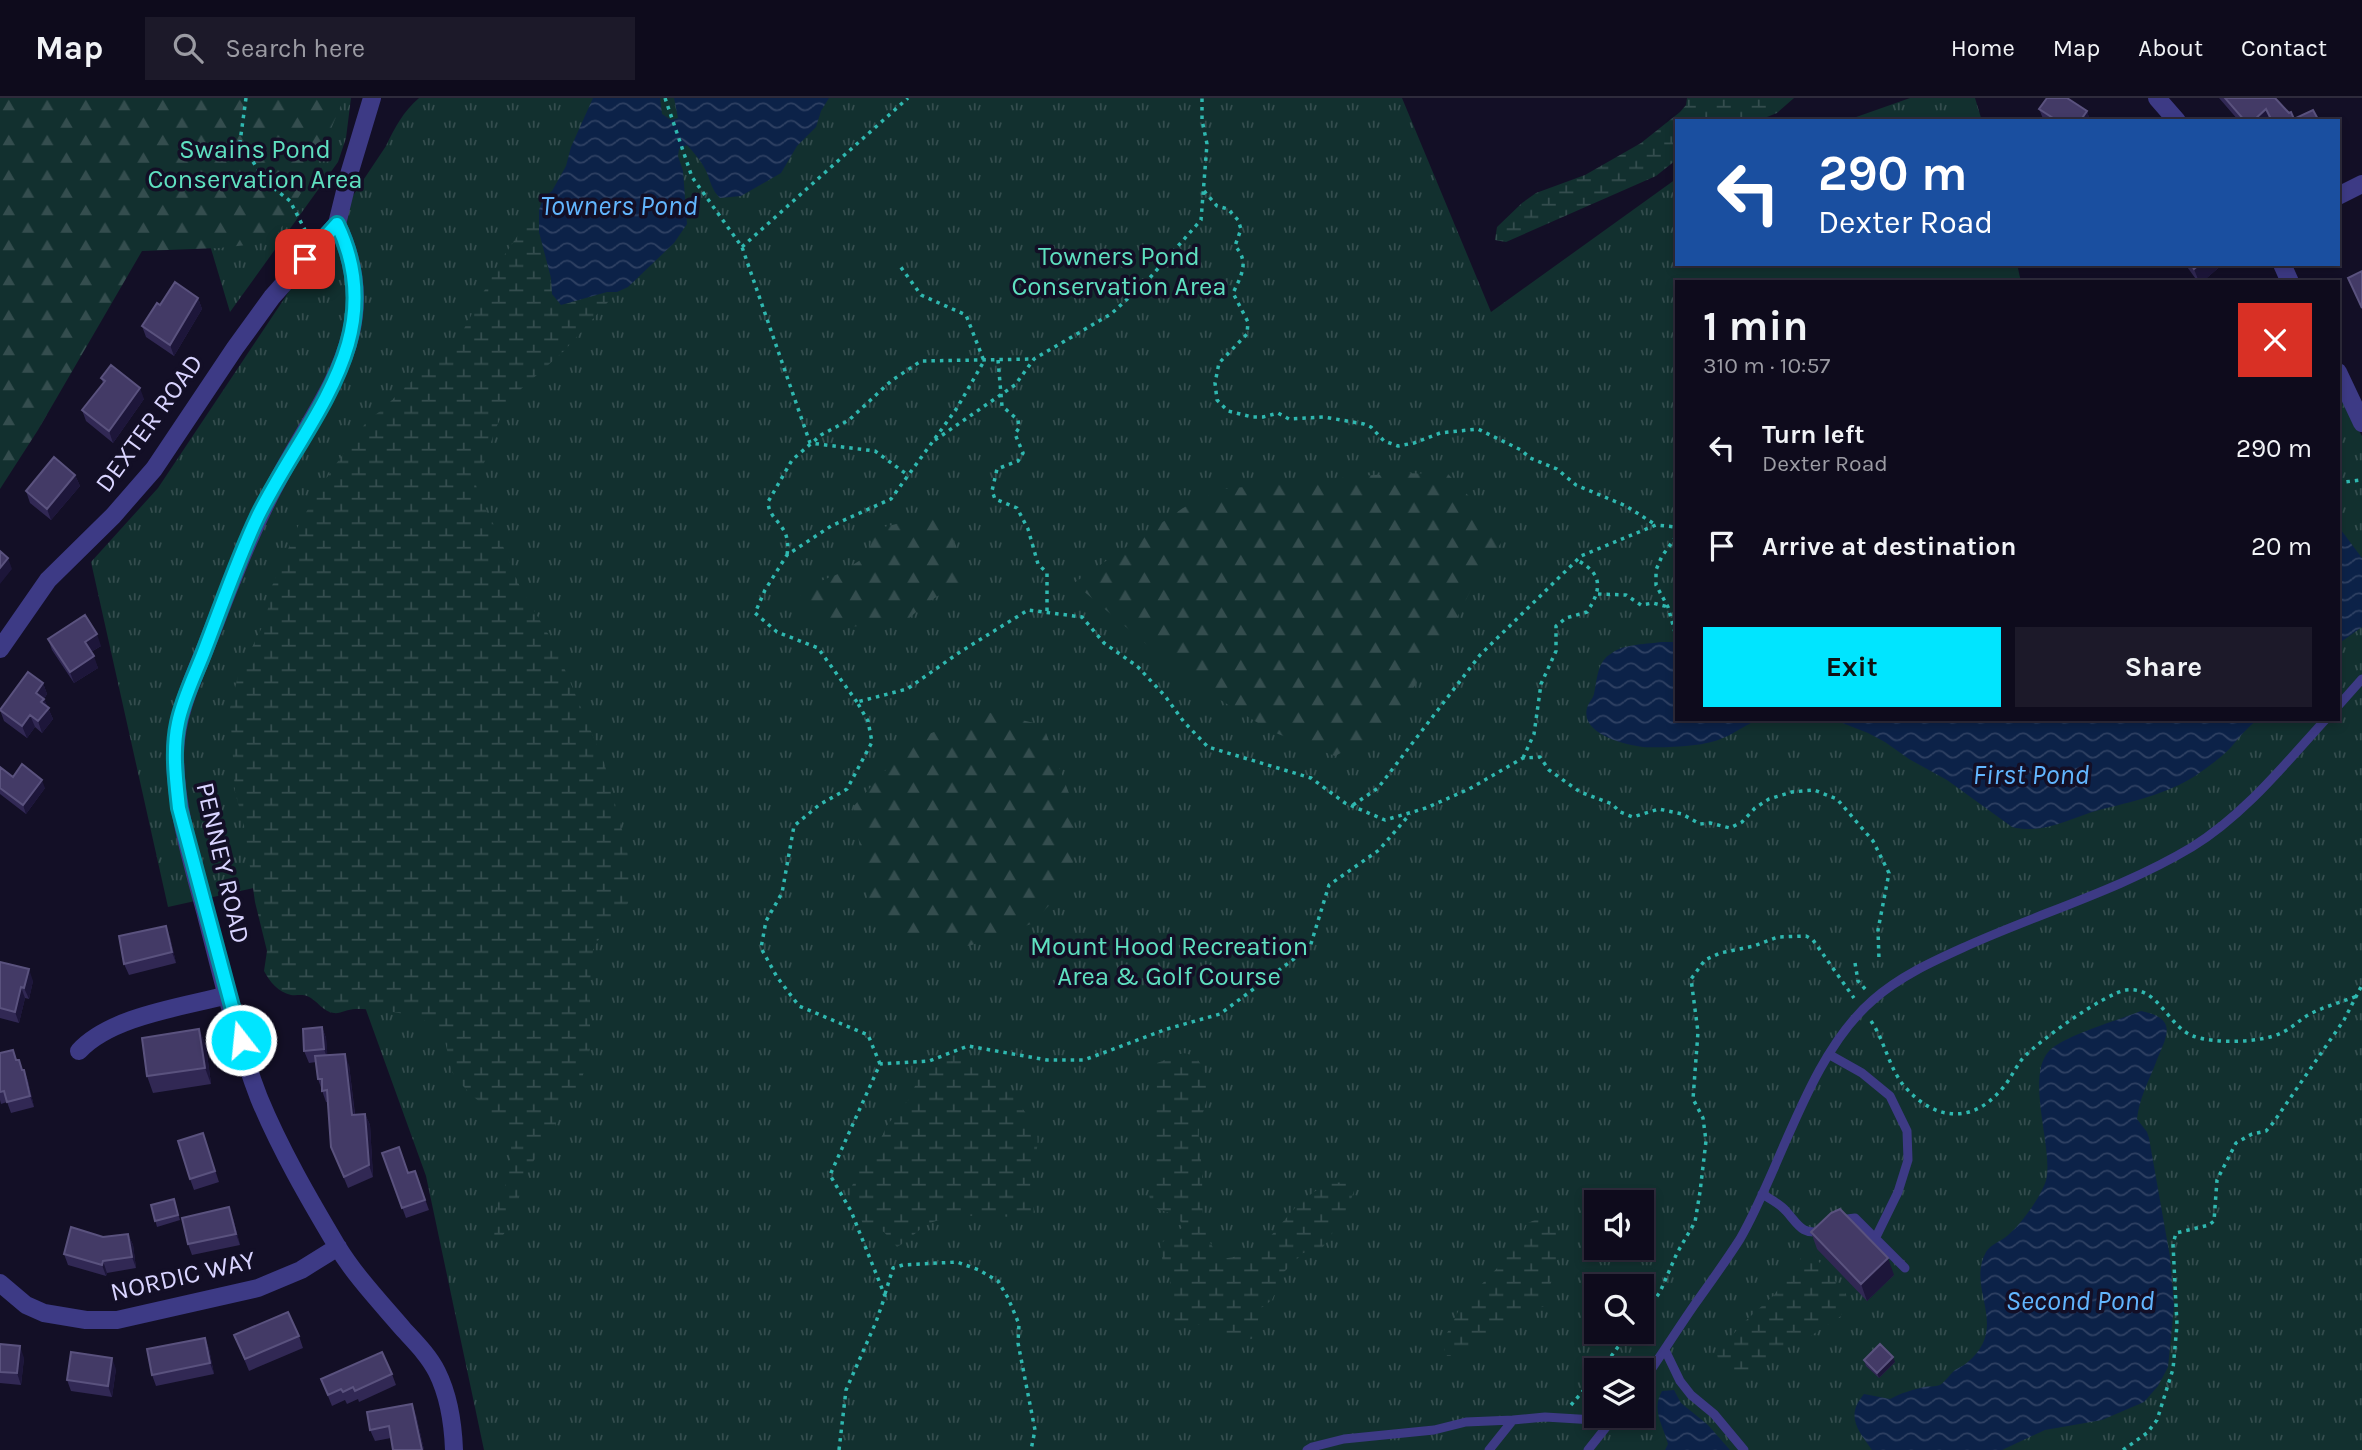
<!DOCTYPE html>
<meta charset="utf-8">
<style>
body{margin:0;font-family:Karla,sans-serif;background:#1c1929;color:#f1f3f6;height:100vh;display:flex;flex-direction:column;font-size:26px;white-space:nowrap}
*{box-sizing:border-box;margin:0}
p{font-size:23px;color:#9b9ba3}
.icon{flex:none;width:38px;height:38px;fill:none;stroke:currentColor;stroke-width:2;stroke-linecap:round;stroke-linejoin:round}
.map{position:relative;flex:1;overflow:hidden}
.drawer{position:absolute;left:1675px;top:182px;width:665px;height:441px;display:flex;flex-direction:column;background:#0e0b1c;border-radius:0px;box-shadow:0 4px 10px #0003,0 0 0 2px #2e2b3b}
.drawer>*{flex:none}
.hud{position:absolute;left:1675px;top:21px;width:665px;height:147px;border-radius:0px;box-shadow:0 4px 10px #0003,0 0 0 2px #2e2b3b;background:#1a4fa0;color:#fff;overflow:hidden}
.tools{position:absolute;left:1584px;top:1092px;display:grid;gap:14px}
.tools a{display:grid;place-items:center;width:70px;height:70px;border-radius:0px;background:#0e0b1c;box-shadow:0 4px 10px #0003,0 0 0 2px #2e2b3b;font-size:35px}
.pin{position:absolute;display:grid;place-items:center;width:60px;height:60px;color:#fff;margin:-30px;border-radius:14px;box-shadow:0 4px 10px #0006}
.me{position:absolute;width:77px;margin:-38px;rotate:344deg;stroke-linejoin:round;filter:drop-shadow(0 0 5px #0008)}
.turn{display:flex;align-items:center;gap:24px;height:147px;padding:0 28px;font-size:32px}
.turn .icon{width:91px;height:91px;stroke-width:2.5}
.turn b{display:block;font-size:49px;line-height:60px}
.round{display:grid;place-items:center;flex:none;width:74px;height:74px;border-radius:0px;background:#1c1929}
.overview{display:flex;align-items:center;justify-content:space-between;height:119px;padding:0 28px}
h1{font-size:42px;font-weight:700;line-height:52px}
.button{display:flex;gap:14px;margin-top:auto;padding:14px 28px}
.button a{flex:1;height:80px;border-radius:0px;background:#00e5ff;color:#111;font-size:28px;font-weight:700;line-height:80px;text-align:center}
.button a+a{background:#1c1929;color:#f1f3f6}
ul{padding:0;list-style:none}
li{display:flex;align-items:center;gap:21px;height:98px;padding:0 28px}
li div{flex:1}
li b{display:block;font-size:26px}
li em{font-style:normal}
header{display:flex;align-items:center;gap:42px;box-sizing:border-box;height:98px;padding:0 35px;background:#0e0b1c;border-bottom:2px solid #2e2b3b}
header strong{font-size:33px}
nav{display:flex;gap:38px;margin-inline-start:auto;font-size:24px}
.search{width:490px;height:63px;background:#1c1929;display:flex;align-items:center;gap:18px;box-sizing:border-box;padding:0 24px;border-radius:0px;color:#9b9ba3;font-size:26px}
.map>svg:first-child{display:block}
</style>
<header>
<strong>Map</strong>
<div class="search"><svg class="icon" aria-label="search" viewBox="0 0 24 24"><circle cx="10" cy="10" r="6"/><path d="M15 15l6 6"/></svg>Search here</div>
<nav><a>Home</a><a>Map</a><a>About</a><a>Contact</a></nav>
</header>
<div class="map">
<svg width="2362" height="1352" viewBox="0 0 2362 1352">
<defs>
<pattern id="grass-tufts" width="24" height="20" patternUnits="userSpaceOnUse" patternTransform="scale(1.75)"><rect width="24" height="20" fill="#12302f"/><path d="M3 7l-1-3M5 7V3M7 7l1-3M15 17l-1-3M17 17v-4M19 17l1-3" fill="none" stroke="#344d4e"/></pattern>
<pattern id="forest-firs" width="22" height="20" patternUnits="userSpaceOnUse" patternTransform="scale(1.75)"><rect width="22" height="20" fill="#12302f"/><path d="M5 1l3.5 6h-7zM16 11l3.5 6h-7z" fill="#344d4e"/></pattern>
<pattern id="wetland-marsh" width="20" height="14" patternUnits="userSpaceOnUse" patternTransform="scale(1.75)"><rect width="20" height="14" fill="#12302f"/><path d="M1 5h8M5 5V1M11 12h8M15 12V8" fill="none" stroke="#344d4e"/></pattern>
<pattern id="water-waves" width="16" height="10" patternUnits="userSpaceOnUse" patternTransform="scale(1.75)"><rect width="16" height="10" fill="#0c2248"/><path d="M0 5q4-4 8 0t8 0" fill="none" stroke="#2f4163"/></pattern>
</defs>
<rect width="100%" height="100%" fill="#130f26"/>
<!-- grass -->
<path fill="url(#grass-tufts)" fill-rule="evenodd" d="M0 0H351L346 40 338 64 230 214 166 1Z
M419 0H1402L1491 214 1676 81V166H2017L2021 184H1676V621H2338V296L2362 338V1352H484L426 1078 317 776 168 809 91 464 158 390 386 48C395 29 403 14 419 0ZM1596 1104H1642V1150H1596ZM1596 1188H1642V1234H1596ZM1596 1272H1642V1318H1596Z
M1910 0H1975L1982 23H1845Z"/>
<!-- forest -->
<path fill="url(#forest-firs)" d="M0 0H344L313 74 273 144 219 150 142 153 38 332 0 391Z
M1396 375 1448 376 1479 409 1503 442 1477 480 1450 533 1387 631 1335 658 1273 634 1191 584 1074 485 1183 410 1222 391Z
M939 416C954 437 962 457 961 483L924 507 906 523 831 531 799 506 801 491 838 476 867 458 875 431Z
M987 614 1043 627 1075 711 1072 784 1031 826 969 848 909 836 870 808 853 709 892 665 918 640Z"/>
<!-- wetland -->
<path fill="url(#wetland-marsh)" d="M1687 0H1794L1777 15 1757 23H1676V62L1656 78 1506 144 1495 142 1497 129 1522 105 1536 95 1585 77 1641 45 1680 14 1686 7Z
M539 112V134L555 202 561 207 607 194H617L564 253 521 291 504 313 495 332 485 363 475 381 478 397 495 429 520 489 554 546 604 664 627 751 631 789 628 805 622 815 606 828 593 852 590 883V951L580 988 561 1011 553 1033 542 1048 523 1082 518 1104 511 1113 504 1136 495 1143C493 1133 496 1127 498 1117 498 1112 497 1107 498 1101 500 1094 506 1089 507 1083 511 1069 513 1048 509 1035 507 1028 470 996 461 986 439 963 458 943 427 924 409 914 376 911 355 911 348 911 340 916 334 915 323 914 317 902 307 898 302 896 296 898 291 897 278 894 270 884 264 873L267 853 255 804 244 727 235 694 230 610 238 578 266 521 272 488 299 426 331 373 367 323 383 311 406 288 437 262 444 253 458 242 499 165 527 124Z
M1183 955C1201 957 1207 975 1208 992 1208 1004 1201 1017 1199 1029 1198 1045 1201 1058 1202 1073 1203 1106 1198 1136 1222 1161L1239 1158 1261 1149 1301 1103 1320 1090 1328 1085 1351 1084 1355 1090 1349 1107 1327 1144 1322 1150 1303 1155 1284 1174 1272 1202 1261 1210 1254 1240C1243 1244 1229 1246 1219 1237 1214 1232 1214 1227 1206 1224L1189 1230 1175 1226 1170 1181 1163 1166 1160 1146 1183 1129 1178 1118 1152 1109 1149 1097 1155 1079 1157 965Z
M960 957C965 958 970 958 975 962 990 972 1034 1018 1037 1036 1040 1050 1031 1073 1030 1089 1029 1100 1037 1109 1032 1120 1002 1119 961 1114 933 1124 918 1130 910 1142 897 1149L884 1134 863 1128 860 1115 851 1097V1090L860 1071 878 1046 888 1026 910 1000 922 971 929 963 942 958Z
M1537 1121 1553 1124C1566 1152 1551 1181 1544 1208 1530 1215 1514 1216 1502 1224 1482 1235 1473 1260 1447 1258L1443 1248 1444 1241 1461 1208 1500 1167 1522 1137 1528 1125Z
M1807 1158H1814L1846 1196 1847 1203 1841 1218 1806 1241 1786 1248 1751 1274 1720 1275 1717 1255 1742 1226 1774 1197 1801 1160Z"/>
<!-- water -->
<path fill="url(#water-waves)" d="M593 0H660L662 16 671 22 678 20 674 0H829L821 13 816 29 797 48 781 75 741 98 720 100C712 92 711 85 707 75 703 65 694 55 687 47L679 51 678 58 683 73 687 126 674 145 628 189 617 194H607L561 207 552 196 551 180 539 134V112L543 100 552 93 566 68 571 49Z
M2338 428 2362 460V529L2338 546Z
M1661 544H1676V621H1761C1747 625 1736 635 1723 640 1704 649 1664 650 1643 649 1625 647 1580 636 1587 610 1588 605 1593 601 1594 596 1597 583 1597 565 1609 557 1625 545 1642 547 1661 544Z
M1832 621H2258C2248 629 2240 638 2232 648 2225 657 2205 671 2195 678 2167 696 2131 704 2099 712 2070 720 2043 737 2012 729L1947 682 1909 661 1885 644 1868 635Z
M2141 913C2181 921 2165 940 2155 967 2148 984 2139 1002 2137 1021L2147 1034 2149 1040 2170 1159 2174 1209 2168 1269 2158 1288 2144 1304 2102 1322 2045 1332 2002 1352H1872C1858 1332 1845 1318 1864 1296L1890 1301C1901 1295 1912 1292 1924 1289 1929 1288 1935 1289 1940 1287 1946 1283 1949 1277 1955 1272 1958 1270 1961 1269 1964 1267 2013 1230 1965 1192 1986 1154 1991 1146 2000 1144 2007 1138 2020 1128 2046 1093 2047 1077 2051 1044 2026 978 2049 953 2063 938 2119 922 2141 913Z
M1674 1292 1681 1305 1708 1327 1730 1352H1665L1668 1346C1663 1327 1651 1312 1662 1293Z"/>
<g fill="none" stroke-linecap="round" stroke-linejoin="round">
<!-- path -->
<path stroke="#2fb8b0" stroke-width="3.5" stroke-dasharray="3.5 5" stroke-linecap="butt" d="M246 0 240 44 267 85 290 103 305 132 308 134
M665 0 692 79 742 149 810 345 875 353 909 378
M1204 93 1217 108 1228 111 1238 122 1241 131 1235 148C1250 164 1241 178 1233 195L1248 224 1247 236 1219 265 1215 285 1217 302 1228 313 1252 319H1263L1278 315 1289 321 1324 319 1364 326 1371 329 1384 343 1398 348 1414 345 1440 335 1478 331 1521 352 1530 360 1557 371 1576 387 1626 408 1656 427
M742 149 908 0
M998 262 1002 308 1018 322 1019 330 1015 336 1023 355 1018 363 997 371 992 393 995 401 1017 410 1028 431 1038 466 1047 475V515
M935 342 1015 287 1034 261 1111 216 1147 183 1201 122 1207 46 1202 22V0
M2338 385 2360 382
M1676 439 1662 458 1656 472V487L1668 509 1676 538
M787 457C792 425 769 425 768 404L792 362 821 337 849 322 891 283 921 263 1034 261
M1598 496 1626 497 1641 507 1653 505 1668 509
M857 604 818 550 777 534 755 515 765 492 787 457 831 428 891 401 957 310 984 263 966 217 921 197 900 168
M1523 660 1534 636 1541 586 1556 553V528L1566 520 1587 514C1602 491 1603 476 1577 462
M1353 707 1378 690 1480 557 1581 458 1656 427 1676 429
M1855 865 1858 883 1866 892
M1871 923C1885 943 1889 971 1905 989 1933 1021 1970 1027 2000 993 2010 983 2015 969 2024 959 2040 942 2104 896 2126 892 2159 888 2167 928 2193 938 2214 946 2261 945 2281 935 2293 930 2301 920 2312 915 2326 908 2342 904 2357 898
M880 966 868 937 799 908 777 879 761 850 766 823 782 795 794 728 819 707 847 691 872 644 868 623 857 604 907 591 960 554 1028 512 1082 519 1104 545 1137 568 1165 598 1184 624 1208 649 1311 680 1345 705 1385 722 1426 710 1469 691 1523 660 1540 659 1549 672 1580 694 1612 706 1620 714 1633 719 1659 711 1682 716 1700 726 1710 725 1730 730 1742 724 1755 710 1769 701 1792 694 1814 692 1837 701 1873 743 1889 775 1878 832 1879 861
M885 1196 893 1170 903 1167 957 1164 979 1172 998 1183 1008 1200 1019 1226 1018 1245 1035 1332 1031 1352
M1642 1219 1660 1194 1677 1155 1695 1124 1700 1094 1706 1043 1703 1020 1693 1001 1698 934 1691 881 1705 862 1720 855 1754 848 1778 839 1806 838 1813 842 1854 900
M1601 1272 1629 1234
M1571 1307 1596 1278
M839 1352 846 1292 876 1224 885 1198 851 1113 830 1077 880 966 929 963 968 948 1047 962H1084L1167 931 1220 916 1310 849 1329 787 1379 752 1410 716
M2123 1352 2147 1335 2157 1322 2173 1271 2177 1227 2173 1146 2176 1135 2209 1127 2214 1123 2217 1082 2236 1045 2252 1036 2266 1033 2273 1025 2344 922 2362 887"/>
<!-- service -->
<path stroke="#3d3a85" stroke-width="9" d="M2338 608 2362 581
M1830 957 1862 975 1890 998 1907 1033 1908 1062 1898 1094 1875 1141
M1762 1096C1770 1101 1780 1106 1786 1113 1798 1126 1802 1138 1822 1133
M1840 1122 1855 1120 1905 1170
M1665 1252 1680 1283 1691 1297 1714 1316 1744 1352
M1642 1285C1660 1259 1677 1232 1695 1206 1710 1185 1726 1163 1740 1141 1782 1068 1809 957 1873 902 1901 877 1936 862 1969 847 2043 814 2122 791 2192 749 2244 717 2285 666 2326 621
M1307 1352 1312 1349 1344 1341 1434 1332 1466 1324 1513 1322
M1489 1352 1513 1322 1545 1319 1611 1323
M1588 1352 1615 1318"/>
<!-- minor -->
<path stroke="#3d3a85" stroke-width="18" d="M2157 0 2177 23
M2338 98 2362 86
M2282 166 2290 184
M2338 274 2362 325
M0 551 48 482 113 418 154 371 235 250 272 199 337 126C386 229 325 293 279 380 250 433 229 490 207 546 193 581 176 616 175 655 175 709 191 761 205 813 221 875 236 940 259 1000 280 1051 309 1101 337 1148 356 1179 381 1205 404 1232 416 1245 429 1258 437 1274 449 1298 453 1325 454 1352
M79 953C111 918 183 909 228 897
M0 1185 26 1207 44 1215 86 1222H117L258 1190 301 1172 338 1149"/>
<!-- tertiary -->
<path stroke="#3d3a85" stroke-width="18" d="M337 126 350 73 372 0"/>
</g>
<!-- wall -->
<path fill="#312854" d="M2219 0H2275L2294 21 2319 23H2239Z
M2039 11 2087 13 2090 23H2044Z
M2185 166H2223L2202 184H2198Z
M198 200 202 211 174 258 146 239 142 228 160 207Z
M101 280 144 301 113 345 86 323 82 312 103 285Z
M75 377 80 388 51 422 30 405 26 393Z
M48 541 101 548 91 554 98 570 74 585 52 552Z
M43 585 47 596 44 601 53 621 42 635 35 629 27 640 4 623 0 612Z
M0 669 13 679 45 690 26 716 0 696Z
M170 839 176 865 129 877 124 866Z
M0 864 33 883 29 901 25 900 19 925 0 920Z
M322 929 326 940 327 957 349 967 355 1016H365L370 1027 373 1079 348 1090 331 1049 328 1004H326L318 981 316 964 309 965 304 953Z
M199 931 206 948 211 986 153 995 147 978Z
M13 952 17 962 23 972H24L28 983 34 1009 11 1015 7 1004 1 1006 0 1002V955Z
M203 1035 219 1084 194 1092 190 1081Z
M382 1055 408 1075 415 1073 429 1112 406 1120Z
M174 1101 180 1122 157 1129 151 1107Z
M233 1120 240 1147 192 1157 188 1146Z
M1811 1134 1894 1177 1867 1203 1817 1151Z
M128 1136 133 1147 136 1170 107 1175 106 1178 68 1167 64 1156 103 1139Z
M234 1237 299 1238 303 1250 249 1273Z
M205 1240 209 1251 214 1276 156 1288 152 1277Z
M0 1246 24 1260 21 1287 0 1285Z
M1864 1262 1895 1264 1879 1280 1866 1268Z
M116 1271 112 1299 71 1293 67 1282Z
M392 1276 396 1287 359 1304 358 1301 347 1306 345 1302 332 1308 321 1281Z
M416 1317 424 1352H393L391 1340 375 1343 370 1332Z"/>
<!-- shaded-wall -->
<path fill="#1d163a" d="M2266 11 2270 23H2253Z
M2087 13 2090 23H2080Z
M2200 166H2223L2202 184H2199L2194 171Z
M198 200 202 211 174 258 170 247Z
M140 290 144 301 113 345 109 333Z
M75 377 80 388 51 422 47 411Z
M8 460 12 471 0 486V470Z
M97 536 101 548 89 555 85 544Z
M94 558 98 570 74 585 70 574Z
M43 585 47 596 44 601 53 621 42 635 38 623 36 595Z
M30 617 35 629 27 640 22 628Z
M42 682 45 690 26 716 23 707Z
M166 828 170 839 176 865 172 854Z
M29 871 33 883 29 901 24 890Z
M21 889 25 900 19 925 15 914Z
M322 929 326 940 328 963 324 951Z
M199 931 206 948 211 986 205 970Z
M345 956 349 967 356 1028 352 1017Z
M24 972 28 983 34 1009 30 998Z
M365 1016 370 1027 373 1079 369 1067Z
M229 1109 233 1120 240 1147 236 1136Z
M128 1136 133 1147 136 1170 132 1159Z
M1888 1160 1894 1177 1867 1203 1861 1186Z
M103 1163 107 1175 106 1178 102 1167Z
M205 1240 209 1251 214 1276 210 1265Z
M20 1248 24 1260 21 1287 17 1275Z
M1893 1259 1895 1264 1879 1280 1877 1275Z
M112 1260 116 1271 112 1299 108 1288Z
M412 1306 416 1317 424 1352H422Z"/>
<!-- building -->
<path fill="#433a66" stroke="#5a527e" stroke-width="2" d="M2047 0H2067L2087 13 2080 23H2055L2056 22 2039 11Z
M2225 0H2275L2289 15 2291 14 2294 21 2313 12 2319 23H2272L2266 11 2253 23H2245Z
M2191 166H2200L2194 171Z
M2362 173V210L2348 180Z
M175 184 198 200 170 247 142 228 157 205 160 207Z
M111 267 140 290 109 333 82 312 105 283 101 280Z
M54 359 75 377 47 411 26 393Z
M0 453 8 460 0 470Z
M85 517 97 536 85 544 94 558 70 574 48 541Z
M28 574 43 585 36 595 44 601 41 604 49 610 38 623 30 617 22 628 0 612Z
M22 666 42 682 23 707 0 690V669L13 679Z
M166 828 172 854 124 866 119 838Z
M0 864 29 871 24 890 21 889 15 914 0 910Z
M322 929 324 951 304 953 303 931Z
M199 931 205 970 147 978 142 940Z
M13 952 16 962H19L22 972H24L30 998 7 1004 4 993 0 994V955Z
M345 956 352 1017 365 1016 369 1067 344 1079 331 1049 327 992 322 993V981H318L315 958Z
M203 1035 215 1073 190 1081 178 1043Z
M399 1049 408 1075 415 1073 425 1102 402 1110 382 1055Z
M174 1101 178 1117 155 1123 151 1107Z
M229 1109 236 1136 188 1146 182 1120Z
M1840 1111 1888 1160 1861 1186 1811 1134 1831 1115Z
M71 1129 103 1139 128 1136 132 1159 103 1163 102 1167 64 1156Z
M288 1214 299 1238 245 1261 234 1237Z
M205 1240 210 1265 152 1277 147 1251Z
M0 1246 20 1248 17 1275 0 1274Z
M1880 1246 1893 1259 1877 1275 1864 1262Z
M71 1254 112 1260 108 1288 67 1282Z
M382 1254 392 1276 355 1293 353 1289 343 1294 341 1291 328 1297 321 1281Z
M412 1306 422 1352H393L389 1328 370 1332 367 1314Z"/>
<g fill="none" stroke-linecap="round" stroke-linejoin="round">
<defs>
<path id="route" d="M241 942 179 710C176 682 172 653 178 625 183 600 196 575 205 551 222 507 238 460 258 418 306 321 392 240 337 126L305 161"/>
</defs>
<!-- route casing -->
<use href="#route" stroke="#0095a6" stroke-width="18"/>
<!-- route -->
<use href="#route" stroke="#00e5ff" stroke-width="12"/>
</g>
<g text-anchor="middle" dominant-baseline="central" stroke-width="7" stroke-linejoin="round" paint-order="stroke">
<!-- park labels -->
<g font-size="26" fill="#5fe0c0" stroke="#130f26">
<text x="255" y="51">Swains Pond<tspan x="255" dy="30">Conservation Area</tspan></text>
<text x="1119" y="158">Towners Pond<tspan x="1119" dy="30">Conservation Area</tspan></text>
<text x="1169" y="848">Mount Hood Recreation<tspan x="1169" dy="30">Area &amp; Golf Course</tspan></text>
</g>
<!-- street labels -->
<g font-size="26" fill="#d9d4ff" stroke="#130f26">
<text transform="translate(149 325) rotate(-54)">DEXTER ROAD</text>
<text transform="translate(223 765) rotate(77)">PENNEY ROAD</text>
<text transform="translate(183 1178) rotate(-13)">NORDIC WAY</text>
</g>
<!-- water labels -->
<g font-size="28" font-style="italic" fill="#62b6ff" stroke="#130f26">
<text x="619" y="107">Towners Pond</text>
<text x="2031" y="676">First Pond</text>
<text x="2080" y="1202">Second Pond</text>
</g>
</g>
</svg>
<div class="tools">
<a><svg class="icon" aria-label="sound" viewBox="0 0 24 24"><path d="M4 9h4l5-4v14l-5-4H4zM17 9q2 3 0 6"/></svg></a>
<a><svg class="icon" aria-label="search" viewBox="0 0 24 24"><circle cx="10" cy="10" r="6"/><path d="M15 15l6 6"/></svg></a>
<a><svg class="icon" aria-label="layers" viewBox="0 0 24 24"><path d="M12 4l9 5-9 5-9-5zM3 14l9 5 9-5"/></svg></a>
</div>
<div class="pin" style="left:305px;top:161px;background:#d93025"><svg class="icon" aria-label="arrive" viewBox="0 0 24 24"><path d="M6 21V4h12l-3 4 3 4H6"/></svg></div>
<svg class="me" style="left:241px;top:942px" viewBox="-20 -20 40 40"><circle r="17" fill="#00e5ff" stroke="#fff" stroke-width="3"/><path d="M0-11L8 9 0 5-8 9z" fill="#fff"/></svg>
<div class="hud">
<div class="turn"><svg class="icon" aria-label="left" viewBox="0 0 24 24"><path d="M17 20v-9H6M10 6l-5 5 5 5"/></svg><div><b>290 m</b>Dexter Road</div></div>
</div>
<section class="drawer">
<div class="overview"><div><h1>1 min</h1><p>310 m · 10:57</p></div><a class="round" style="background:#d93025;color:#fff"><svg class="icon" aria-label="close" viewBox="0 0 24 24"><path d="M6 6l12 12M18 6L6 18"/></svg></a></div>
<ul>
<li><svg class="icon" aria-label="left" viewBox="0 0 24 24"><path d="M17 20v-9H6M10 6l-5 5 5 5"/></svg><div><b>Turn left</b><p>Dexter Road</p></div><em>290 m</em></li>
<li><svg class="icon" aria-label="arrive" viewBox="0 0 24 24"><path d="M6 21V4h12l-3 4 3 4H6"/></svg><div><b>Arrive at destination</b></div><em>20 m</em></li>
</ul>
<div class="button"><a>Exit</a><a>Share</a></div>
</section>
</div>
